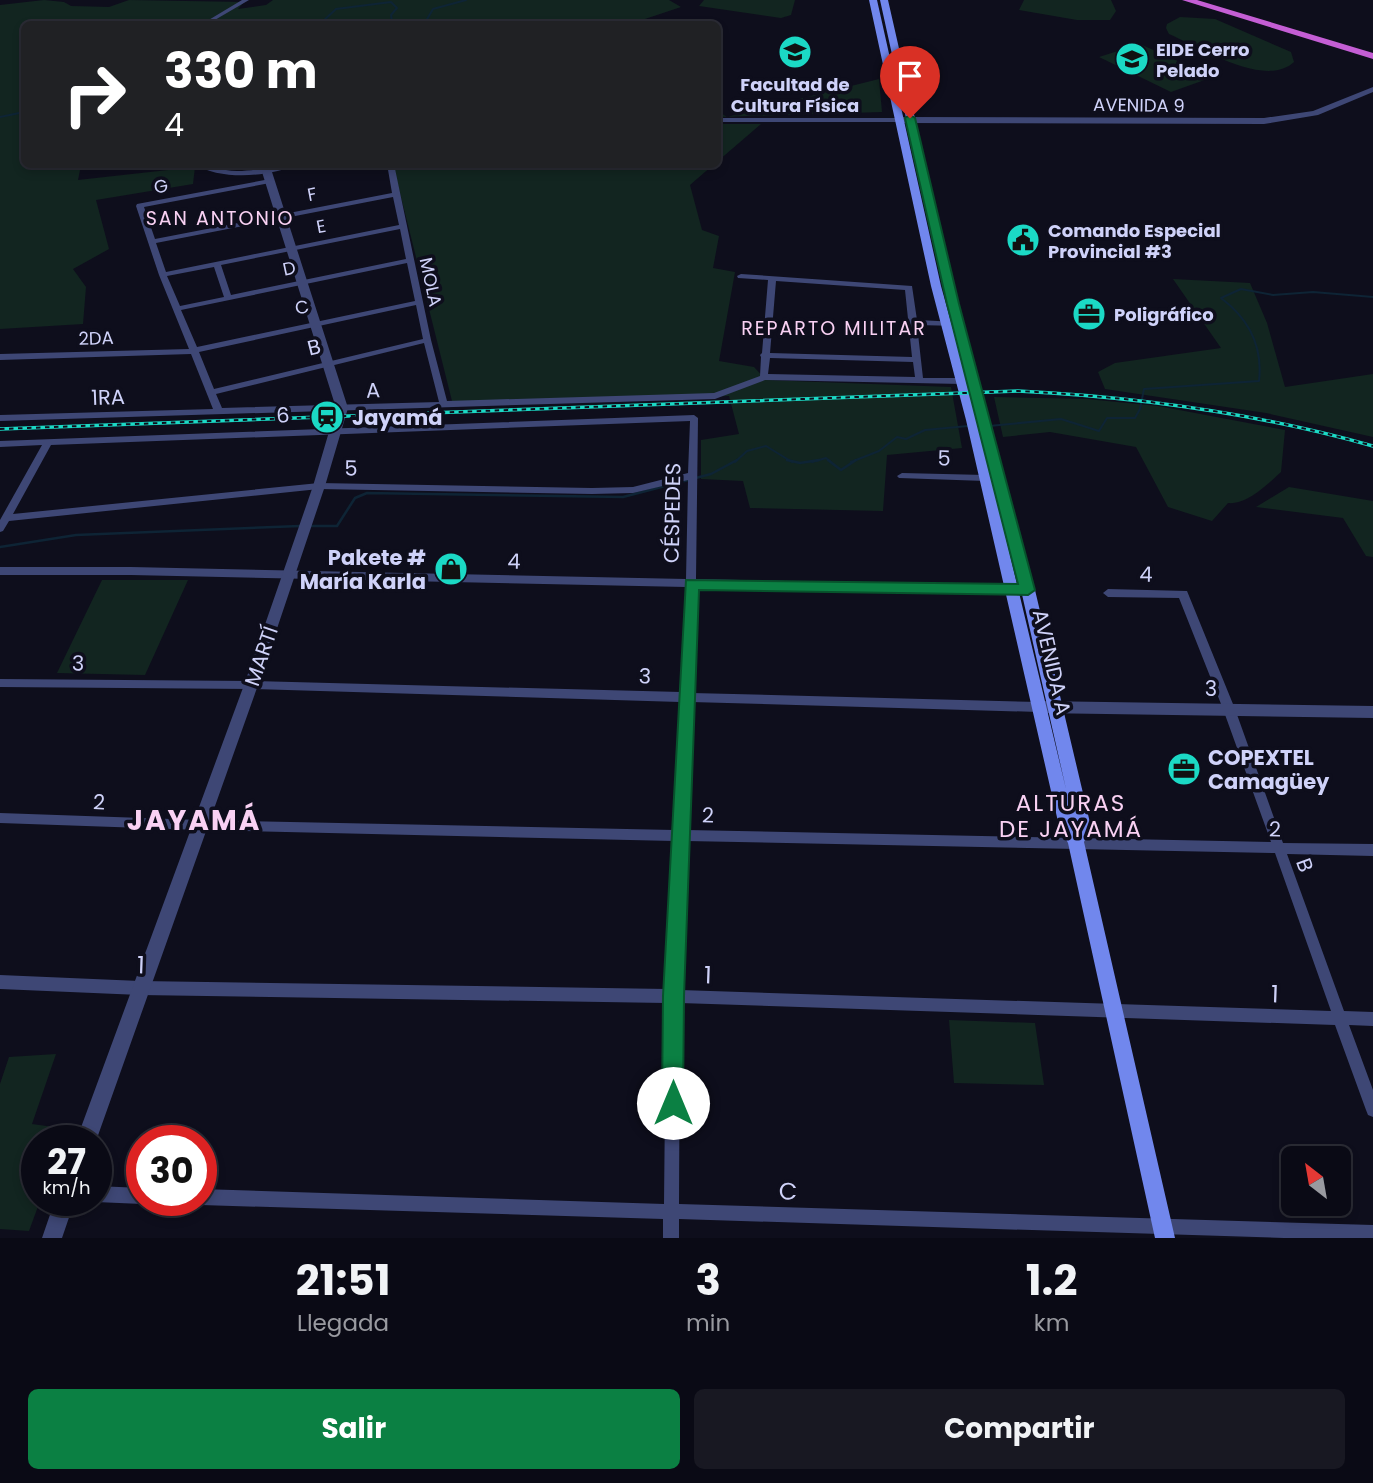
<!DOCTYPE html>
<html lang="es">
<meta charset="utf-8">
<style>
body{margin:0;font-family:Poppins,sans-serif;background:#181822;color:#f1f3f6;height:100vh;display:flex;flex-direction:column;font-size:26px;white-space:nowrap}
*{box-sizing:border-box;margin:0}
p{font-size:23px;color:#999aa0}
.icon{flex:none;width:38px;height:38px;fill:none;stroke:currentColor;stroke-width:2;stroke-linecap:round;stroke-linejoin:round}
.map{position:relative;height:1238px;overflow:hidden}
.sheet{display:flex;flex-direction:column;background:#0a0a15;flex:1}
.sheet>*{flex:none}
.banner{position:absolute;left:21px;top:21px;width:700px;height:147px;border-radius:10px;box-shadow:0 4px 10px #0003,0 0 0 2px #2a2b34;background:#202124;color:#fff;overflow:hidden}
.needle{width:46px;rotate:329deg}
.controls{position:absolute;left:1281px;top:1146px;display:grid;gap:14px}
.controls a{display:grid;place-items:center;width:70px;height:70px;border-radius:10px;background:#0a0a15;box-shadow:0 4px 10px #0003,0 0 0 2px #2a2b34;font-size:35px}
.speed{position:absolute;left:21px;top:1125px;display:flex;gap:14px;font-size:35px;font-weight:700;text-align:center}
.speed>*{display:grid;place-content:center;width:91px;height:91px;border-radius:50%;background:#0a0a15;box-shadow:0 4px 10px #0003,0 0 0 2px #2a2b34;line-height:1}
.speed small{font-size:18px;font-weight:400}
.speed .limit{border:10px solid #d22;background:#fff;color:#111}
.pin{position:absolute;display:grid;place-items:center;width:60px;height:60px;color:#fff;margin:-72px -30px;border-radius:50% 50% 50% 0;rotate:-45deg;box-shadow:0 0 7px #0007}
.pin .icon{rotate:45deg}
.me{position:absolute;width:77px;margin:-38px;rotate:0deg;stroke-linejoin:round;filter:drop-shadow(0 0 5px #0008)}
.turn{display:flex;align-items:center;gap:24px;height:147px;padding:0 28px;font-size:32px}
.turn .icon{width:91px;height:91px;stroke-width:2.5}
.turn b{display:block;font-size:49px;line-height:60px}
.eta{display:flex;justify-content:space-evenly;align-items:center;height:119px;text-align:center}
.eta b{font-size:42px;font-weight:700;line-height:49px}
.cta{display:flex;gap:14px;margin-top:auto;padding:14px 28px}
.cta a{flex:1;height:80px;border-radius:10px;background:#0b8043;color:#fff;font-size:28px;font-weight:700;line-height:80px;text-align:center}
.cta a+a{background:#181822;color:#f1f3f6}
.map>svg:first-child{display:block}
</style>
<div class="map">
<svg width="1373" height="1238" viewBox="0 0 1373 1238">
<rect width="100%" height="100%" fill="#0e0e1c"/>
<!-- green -->
<path fill="#122520" d="M44 0 64 2 71 6 109 7 129 0 244 2 238 9 266 5 273 0H669L681 7 630 24H24V164L81 165 78 180 195 167 193 184 96 200 109 249 73 269 86 287 83 324 0 329V5Z
M704 0H795L791 15 781 18 699 6Z
M1024 0H1111L1116 11 1110 20H1077L1019 10Z
M1180 17 1215 19 1291 52 1294 62C1265 89 1199 47 1169 34L1166 28 1167 24Z
M1140 44 1213 77 1171 92 1099 57Z
M879 79 882 112 718 117V111L727 117Z
M718 124H761L718 161Z
M393 165H713L690 185 702 230 719 236 713 268 735 272 719 361 754 367 766 380 951 387 962 448 887 455 883 511 750 508 743 481 701 479V440L739 434 729 396 453 405Z
M1173 279 1250 283 1267 323 1285 387 1373 374V437L1266 413 1105 389 1098 372 1115 363 1221 348Z
M994 397 1087 399 1158 406 1285 430 1281 472C1268 484 1247 505 1228 503L1212 521 1168 507 1136 447 1050 432 1003 437Z
M1289 487 1373 501V557L1366 556 1343 518 1256 507Z
M102 580H188L145 675 57 673Z
M949 1020 1035 1023 1044 1085 954 1083Z
M56 1054 32 1124 68 1129 63 1141H37V1200L40 1201 29 1231 0 1229V1084L9 1057Z"/>
<g fill="none" stroke-linecap="round" stroke-linejoin="round">
<!-- stream-far1 -->
<path stroke="#0e2435" stroke-width="2" d="M320 24 336 9 391 2 397 8 391 15 392 21H426L433 9 466 0
M0 117 24 112
M989 426 1061 419 1099 431 1107 418H1135L1140 409 1144 389 1259 381C1263 346 1249 319 1221 298L1241 289 1273 295 1313 292 1373 297
M735 462 747 451 766 446 792 462
M812 462 826 458 831 462
M851 462 879 451 897 437 906 439 925 430 968 426"/>
<!-- stream -->
<path stroke="#0e2435" stroke-width="2.5" d="M787 460 800 463 819 460
M828 460 841 470 856 460
M310 526H337L355 498 367 493 623 497 711 474 737 460
M0 547 76 535 300 526"/>
<!-- minor -->
<path fill="#3e4775" fill-rule="evenodd" d="M242 0H249L208 24H202Z
M24 26V31L21 29Z
M718 118H900L903 120 900 122H718Z
M193 164C208 164 222 171 237 171 258 171 278 164 299 164 268 177 223 181 193 164Z
M387 164H394L431 340 447 401 714 393 760 376 761 357 760 355 762 353 768 280 738 278 737 276 741 274 912 286 917 320 958 322 962 324 958 326 917 325 923 378H962L966 381 962 384 765 380 715 399 0 421V415L213 409 191 354 0 360V354L189 349 159 275 136 206 137 204 270 179 273 181 270 183 144 207 155 239 392 193ZM393 197 399 225 166 272 156 243ZM400 229 406 259 231 295 221 265ZM407 263 415 301 197 347 181 310ZM214 267 224 297 180 306 167 276ZM776 281 905 290 912 357 770 353ZM416 305 423 339 214 389 199 352ZM424 343 439 402 222 408 216 394ZM770 358 913 362 915 377 768 374Z
M694 415 698 418 696 579 1019 586 1024 590 1019 594 696 587 692 693 1039 702 1043 704 1045 707 1043 710 1039 712 691 702 686 830 1271 842 1223 709 1179 598 1108 597 1103 593 1108 589 1187 591 1235 709 1283 843 1373 844V856L1287 854 1344 1011 1373 1012V1026L1349 1025 1373 1090V1117L1368 1115 1366 1110 1335 1025 680 1003 679 1204 1373 1225V1238H1284L679 1219V1238H663V1219L201 1205 195 1200H201V1189L664 1204 666 1003 140 995 0 989V975L140 981 667 989 674 841 200 830 0 823V813L200 820 674 830 680 702 251 689 0 687V679L251 681 681 692 686 587 131 575H0V567H131L686 579 688 480 633 493 592 494 319 489 9 521 3 531 0 532V520L42 445 0 447V441ZM690 421 688 473 633 487 592 488 319 483 13 514 51 445ZM686 841 1275 853 1331 1011 680 990Z
M902 473 985 475 990 478 985 481 899 478 897 476Z
M96 1186 142 1188V1200H148L142 1204 96 1202 93 1200H96Z"/>
<!-- tertiary -->
<path fill="#3e4775" fill-rule="evenodd" d="M1373 87V92L1318 115 1264 124 900 123 896 120 900 117 1264 118 1313 111Z
M267 169 272 172 348 408 325 486 258 685 96 1141H76L244 685 313 486 336 408 262 172Z
M1039 701 1373 706V718L1039 713 1034 711 1032 707 1034 703Z
M55 1200H75L62 1238H42Z"/>
<!-- secondary -->
<path fill="#7187ed" fill-rule="evenodd" d="M869 0H877L941 286 972 398 941 277 880 0H888L951 277 1035 590 1091 827 1084 842 1175 1238H1155L1068 843 1059 826 966 420 931 286ZM983 442 1021 590 1066 789Z"/>
<!-- trunk -->
<path fill="#c45ed4" fill-rule="evenodd" d="M1182 0H1197L1373 53V59Z"/>
<defs>
<path id="rail" d="M0 429 1018 391C1139 397 1256 413 1373 446"/>
</defs>
<!-- rail casing -->
<use href="#rail" stroke="#1bd9c5" stroke-width="3.5"/>
<!-- rail -->
<use href="#rail" stroke="#0e0e1c" stroke-width="2" stroke-dasharray="4.5" stroke-linecap="butt"/>
</g>
<!-- route -->
<path fill="#0b8043" stroke="#07532c" stroke-width="2" d="M910 115 915 118 959 304 1035 590 1028 595 699 590 684 996 683 1103 680 1111 673 1114 665 1111 662 1103 663 996 686 580 1018 584 947 304 905 118Z"/>
<!-- icons -->
<defs>
<symbol id="university-disc" viewBox="-11 -11 22 22"><circle r="9.5" fill="#1bd9c5" stroke="#0e0e1c"/><path d="M0-5L7-2L0 1L-7-2ZM-4 1L0 2.5L4 1V4Q0 6-4 4Z" fill="#111"/></symbol>
<symbol id="school-disc" viewBox="-11 -11 22 22"><circle r="9.5" fill="#1bd9c5" stroke="#0e0e1c"/><path d="M0-5L7-2L0 1L-7-2ZM-4 1L0 2.5L4 1V4Q0 6-4 4Z" fill="#111"/></symbol>
<symbol id="civic-disc" viewBox="-11 -11 22 22"><circle r="9.5" fill="#1bd9c5" stroke="#0e0e1c"/><path d="M-.6-6.5H3V-4.5H.6V-3L4-1V1h2V6H-6V1h2V-1L-.6-3ZM-1.2 2.5V6h2.4V2.5Z" fill="#111"/></symbol>
<symbol id="office-disc" viewBox="-11 -11 22 22"><circle r="9.5" fill="#1bd9c5" stroke="#0e0e1c"/><path d="M-6-3h4V-5.5h4V-3h4V5H-6ZM-1-4.5V-3h2v-1.5ZM-6 0V1H6V0Z" fill="#111"/></symbol>
<symbol id="station-disc" viewBox="-11 -11 22 22"><circle r="9.5" fill="#1bd9c5" stroke="#0e0e1c"/><path d="M-3-6H3Q5-6 5-4V2Q5 4 3 4L4.5 6H3L1.5 4h-3L-3 6H-4.5L-3 4Q-5 4-5 2V-4Q-5-6-3-6ZM-3.5-4v3h7v-3ZM-3.5 1v1.5H-2V1ZM2 1v1.5H3.5V1Z" fill="#111"/></symbol>
<symbol id="shop-disc" viewBox="-11 -11 22 22"><circle r="9.5" fill="#1bd9c5" stroke="#0e0e1c"/><path d="M-5-2.5h2.3a2.7 3.5 0 0 1 5.4 0H5L5.5 6h-11ZM-1.5-2.5h3a1.5 2.3 0 0 0-3 0Z" fill="#111"/></symbol>
</defs>
<g fill-rule="evenodd">
<use href="#university-disc" x="776" y="33" width="38" height="38"/>
<use href="#school-disc" x="1113" y="40" width="38" height="38"/>
<use href="#civic-disc" x="1004" y="221" width="38" height="38"/>
<use href="#office-disc" x="1070" y="295" width="38" height="38"/>
<use href="#station-disc" x="308" y="398" width="38" height="38"/>
<use href="#shop-disc" x="432" y="550" width="38" height="38"/>
<use href="#office-disc" x="1165" y="750" width="38" height="38"/>
</g>
<g text-anchor="middle" dominant-baseline="central" stroke-width="7" stroke-linejoin="round" paint-order="stroke">
<!-- far-poi labels -->
<g font-size="18" font-weight="bold" fill="#cfd2f9" stroke="#0e0e1c" text-anchor="start">
<text x="1156" y="49">EIDE Cerro<tspan x="1156" dy="21">Pelado</tspan></text>
<text x="795" y="84" text-anchor="middle">Facultad de<tspan x="795" dy="21">Cultura Física</tspan></text>
<text x="1048" y="230">Comando Especial<tspan x="1048" dy="21">Provincial #3</tspan></text>
<text x="1114" y="314">Poligráfico</text>
</g>
<!-- far-street labels -->
<g font-size="18" fill="#cfd2f9" stroke="#0e0e1c">
<text transform="translate(1139 105) rotate(1)">AVENIDA 9</text>
<text transform="translate(161 186) rotate(-11)">G</text>
<text transform="translate(312 194) rotate(-11)">F</text>
<text transform="translate(321 226) rotate(-11)">E</text>
<text transform="translate(289 268) rotate(-12)">D</text>
<text transform="translate(431 282) rotate(78)">MOLA</text>
<text transform="translate(302 307) rotate(-12)">C</text>
<text transform="translate(96 338) rotate(-2)">2DA</text>
</g>
<!-- far-neighbourhood labels -->
<g font-size="19" letter-spacing="2" fill="#f9d1f3" stroke="#0e0e1c">
<text x="220" y="218">SAN ANTONIO</text>
<text x="834" y="328">REPARTO MILITAR</text>
</g>
<!-- street labels -->
<g font-size="21" fill="#cfd2f9" stroke="#0e0e1c">
<text transform="translate(314 347) rotate(-14)">B</text>
<text transform="translate(373 390) rotate(-2)">A</text>
<text transform="translate(108 397) rotate(-2)">1RA</text>
<text transform="translate(283 415) rotate(-2)">6</text>
<text transform="translate(944 458) rotate(2)">5</text>
<text transform="translate(351 468) rotate(1)">5</text>
<text transform="translate(672 513) rotate(-89)">CÉSPEDES</text>
<text transform="translate(514 561) rotate(1)">4</text>
<text transform="translate(1146 574) rotate(1)">4</text>
<text transform="translate(261 656) rotate(-71)">MARTÍ</text>
<text transform="translate(1052 662) rotate(77)">AVENIDA A</text>
<text transform="translate(78 663) rotate(1)">3</text>
<text transform="translate(645 676) rotate(2)">3</text>
<text x="1211" y="688">3</text>
<text transform="translate(99 802) rotate(2)">2</text>
<text transform="translate(708 815) rotate(1)">2</text>
<text transform="translate(1275 829) rotate(1)">2</text>
<text transform="translate(1305 865) rotate(70)">B</text>
</g>
<!-- poi labels -->
<g font-size="21" font-weight="bold" fill="#cfd2f9" stroke="#0e0e1c" text-anchor="start">
<text x="352" y="417">Jayamá</text>
<text x="426" y="557" text-anchor="end">Pakete #<tspan x="426" dy="24">María Karla</tspan></text>
<text x="1208" y="757">COPEXTEL<tspan x="1208" dy="24">Camagüey</tspan></text>
</g>
<!-- neighbourhood labels -->
<g font-size="23" letter-spacing="2" fill="#f9d1f3" stroke="#0e0e1c">
<text x="1071" y="803">ALTURAS<tspan x="1071" dy="26">DE JAYAMÁ</tspan></text>
</g>
<!-- near-street labels -->
<g font-size="24" fill="#cfd2f9" stroke="#0e0e1c">
<text transform="translate(141 965) rotate(2)">1</text>
<text transform="translate(708 975) rotate(2)">1</text>
<text transform="translate(1275 994) rotate(2)">1</text>
<text transform="translate(788 1191) rotate(2)">C</text>
</g>
<!-- district labels -->
<g font-size="28" font-weight="bold" letter-spacing="2" fill="#f9d1f3" stroke="#0e0e1c">
<text x="194" y="820">JAYAMÁ</text>
</g>
</g>
</svg>
<div class="controls">
<a><svg class="needle" viewBox="-14 -14 28 28"><path d="M0-13l5 13h-10z" fill="#e53935"/><path d="M0 13l5-13h-10z" fill="#999aa0"/></svg></a>
</div>
<div class="speed"><div>27<small>km/h</small></div><div class="limit">30</div></div>
<div class="pin" style="left:910px;top:118px;background:#d93025"><svg class="icon" aria-label="arrive" viewBox="0 0 24 24"><path d="M6 21V4h12l-3 4 3 4H6"/></svg></div>
<svg class="me" style="left:673px;top:1103px" viewBox="-20 -20 40 40"><circle r="19" fill="#fff"/><path d="M0-13L10 11 0 6-10 11z" fill="#0b8043"/></svg>
<div class="banner">
<div class="turn"><svg class="icon" aria-label="right" viewBox="0 0 24 24"><path d="M7 20v-9h11M14 6l5 5-5 5"/></svg><div><b>330 m</b>4</div></div>
</div>
</div>
<section class="sheet">
<div class="eta">
<div><b>21:51</b><p>Llegada</p></div>
<div><b>3</b><p>min</p></div>
<div><b>1.2</b><p>km</p></div>
</div>
<div class="cta"><a>Salir</a><a>Compartir</a></div>
</section>
